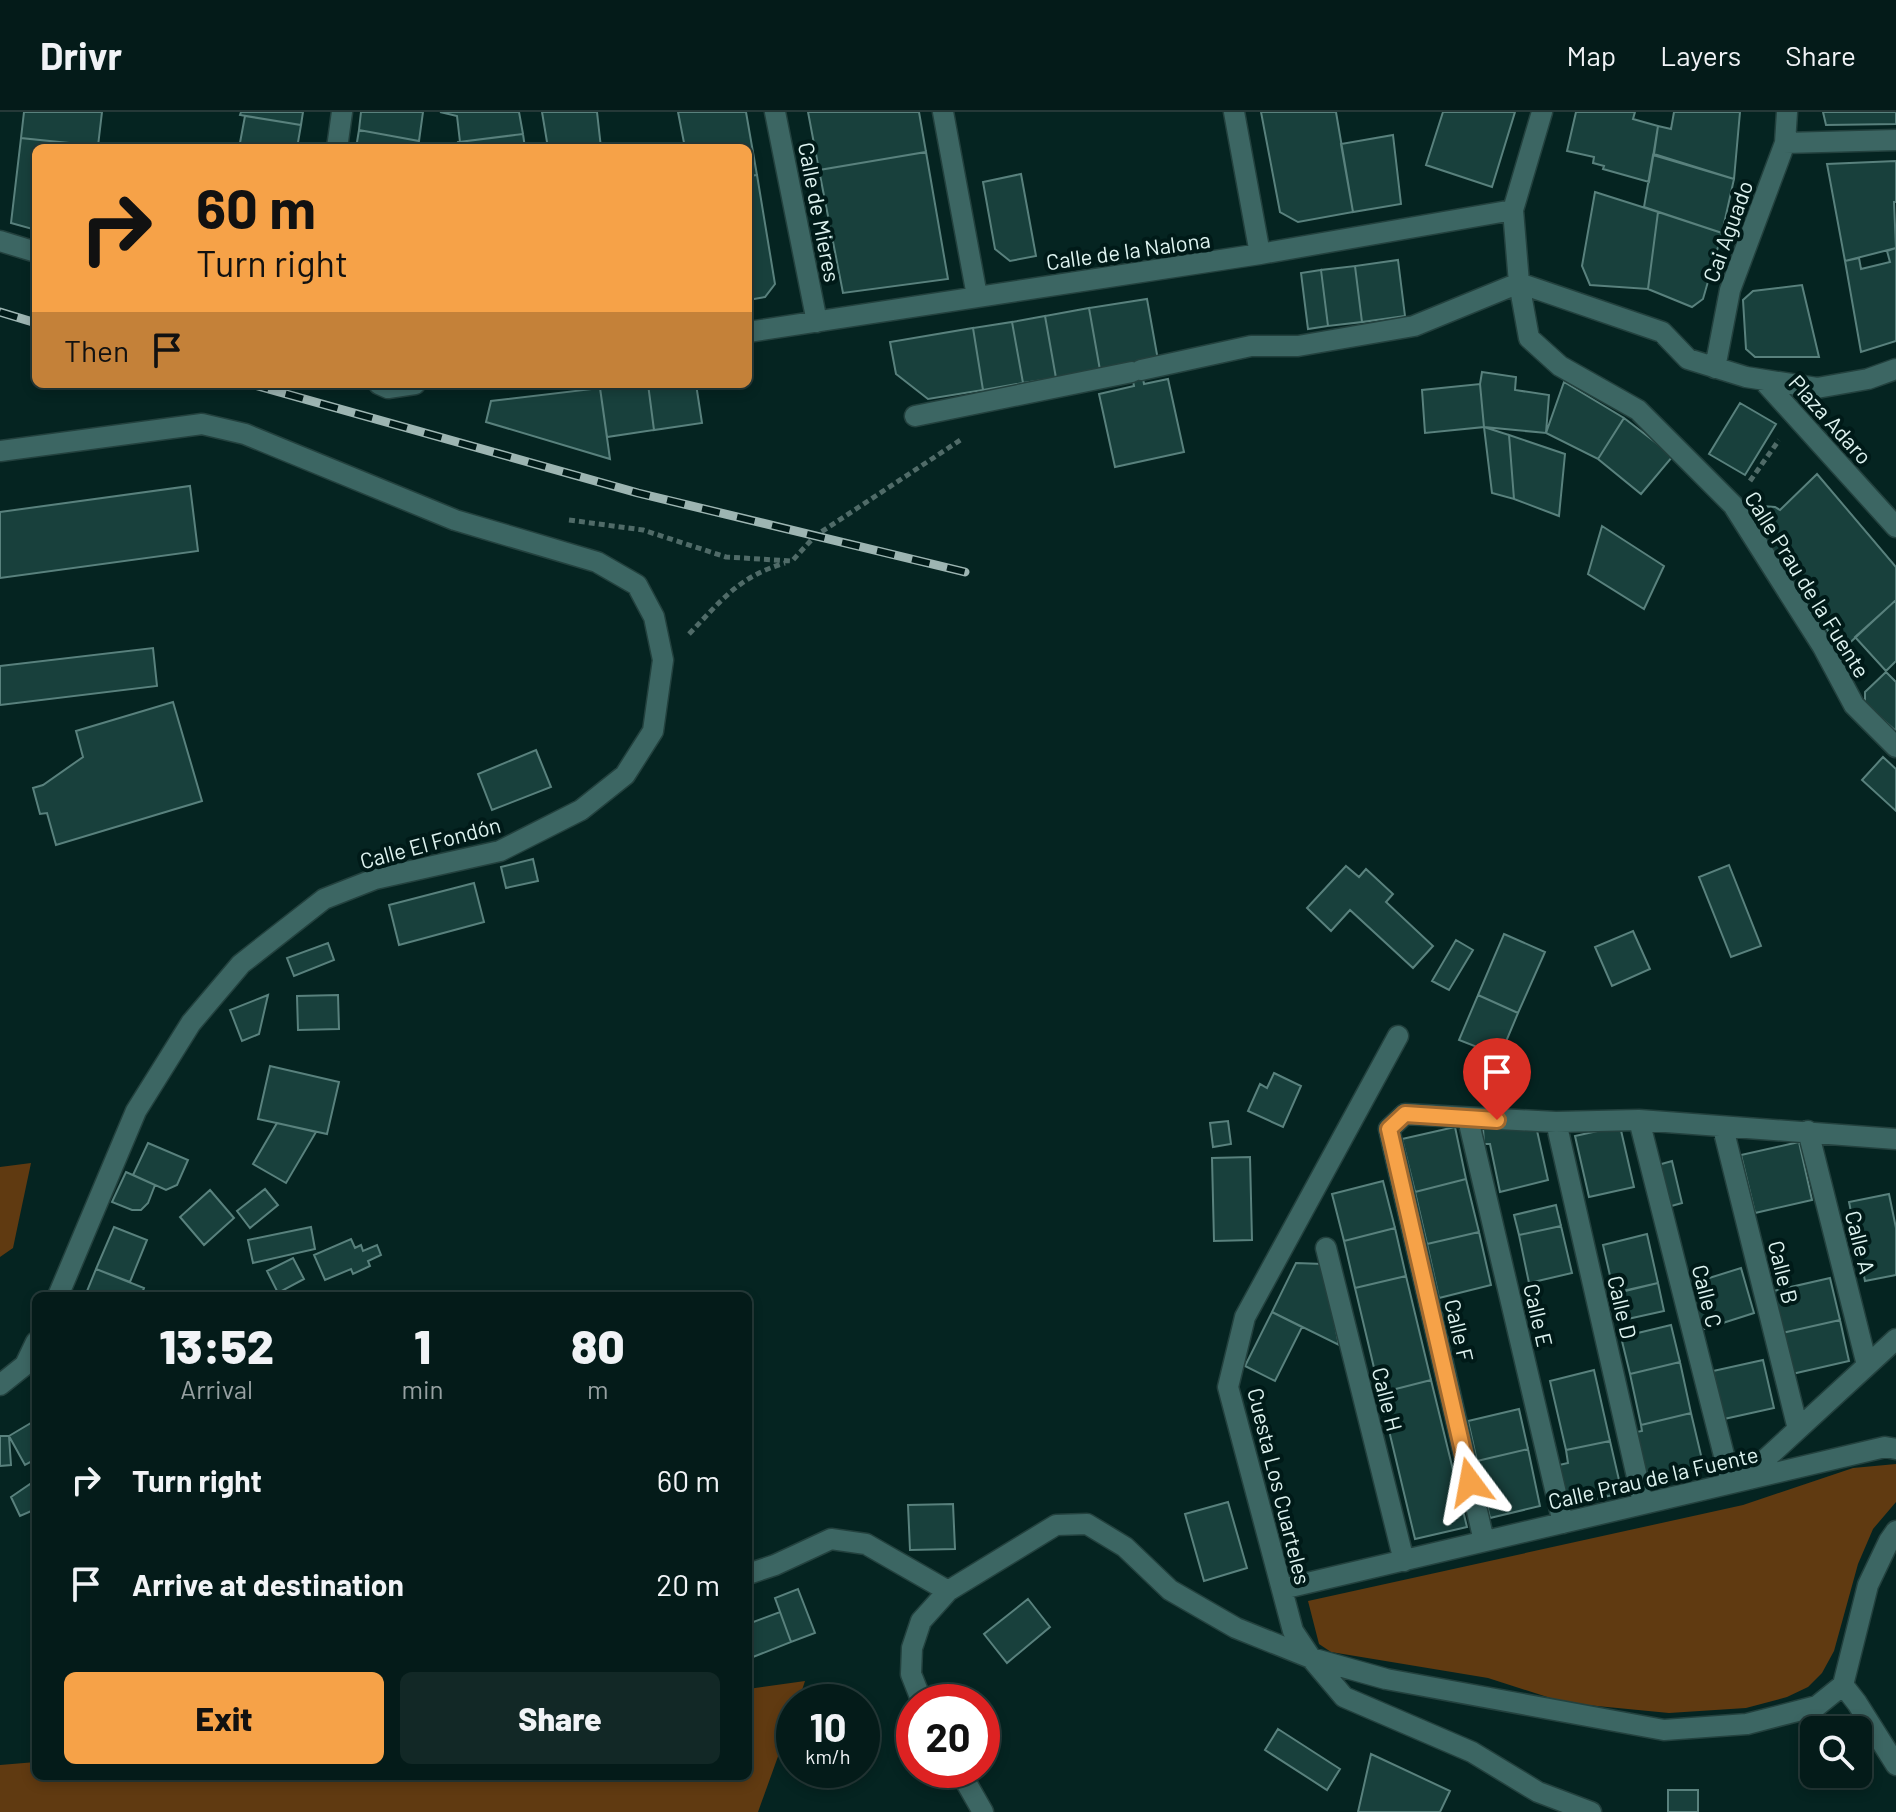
<!DOCTYPE html>
<meta charset="utf-8">
<style>
body{margin:0;font-family:Barlow,sans-serif;background:#122826;color:#f1f3f6;height:100vh;display:flex;flex-direction:column;font-size:30px;white-space:nowrap}
*{box-sizing:border-box;margin:0}
p{font-size:26px;color:#97a1a2}
.icon{flex:none;width:44px;height:44px;fill:none;stroke:currentColor;stroke-width:2;stroke-linecap:round;stroke-linejoin:round}
.map{position:relative;flex:1;overflow:hidden}
.sheet{position:absolute;left:32px;top:1180px;width:720px;height:488px;display:flex;flex-direction:column;background:#041b19;border-radius:12px;box-shadow:0 4px 12px #0003,0 0 0 2px #253938}
.sheet>*{flex:none}
.guide{position:absolute;left:32px;top:32px;width:720px;height:244px;border-radius:12px;box-shadow:0 4px 12px #0003,0 0 0 2px #253938;background:#f6a248;color:#111;overflow:hidden}
.tools{position:absolute;left:1800px;top:1604px;display:grid;gap:16px}
.tools a{display:grid;place-items:center;width:72px;height:72px;border-radius:12px;background:#041b19;box-shadow:0 4px 12px #0003,0 0 0 2px #253938;font-size:40px}
.speed{position:absolute;left:776px;top:1572px;display:flex;gap:16px;font-size:40px;font-weight:700;text-align:center}
.speed>*{display:grid;place-content:center;width:104px;height:104px;border-radius:50%;background:#041b19;box-shadow:0 4px 12px #0003,0 0 0 2px #253938;line-height:1}
.speed small{font-size:20px;font-weight:400}
.speed .limit{border:12px solid #d22;background:#fff;color:#111}
.pin{position:absolute;display:grid;place-items:center;width:68px;height:68px;color:#fff;margin:-82px -34px;border-radius:50% 50% 50% 0;rotate:-45deg;box-shadow:0 0 8px #0007}
.pin .icon{rotate:45deg}
.me{position:absolute;width:88px;margin:-44px;rotate:347deg;stroke-linejoin:round;filter:drop-shadow(0 0 6px #0008)}
.turn{display:flex;align-items:center;gap:28px;height:168px;padding:0 32px;font-size:36px}
.turn .icon{width:104px;height:104px;stroke-width:2.5}
.turn b{display:block;font-size:56px;line-height:68px}
.then{display:flex;align-items:center;height:76px;padding:0 32px;background:#0003;gap:16px;font-size:30px}
.eta{display:flex;justify-content:space-evenly;align-items:center;height:136px;text-align:center}
.eta b{font-size:48px;font-weight:800;line-height:56px}
.primary-button{display:flex;gap:16px;margin-top:auto;padding:16px 32px}
.primary-button a{flex:1;height:92px;border-radius:12px;background:#f6a248;color:#111;font-size:32px;font-weight:800;line-height:92px;text-align:center}
.primary-button a+a{background:#122826;color:#f1f3f6}
ul{padding:0;list-style:none}
li{display:flex;align-items:center;gap:24px;height:104px;padding:0 32px}
li div{flex:1}
li b{display:block;font-size:30px}
li em{font-style:normal}
header{display:flex;align-items:center;gap:48px;box-sizing:border-box;height:112px;padding:0 40px;background:#041b19;border-bottom:2px solid #253938}
header strong{font-size:38px}
nav{display:flex;gap:44px;margin-inline-start:auto;font-size:28px}
.map>svg:first-child{display:block}
</style>
<header>
<strong>Drivr</strong>
<nav><a>Map</a><a>Layers</a><a>Share</a></nav>
</header>
<div class="map">
<svg width="1896" height="1700" viewBox="0 0 1896 1700">
<rect width="100%" height="100%" fill="#052421"/>
<!-- green -->
<path fill="#603a11" d="M31 1051 13 1136 0 1145V1055Z
M1896 1352V1390L1873 1417 1858 1452 1834 1539 1822 1561 1808 1575 1787 1585 1746 1596 1669 1601 1566 1591 1488 1566 1331 1540 1319 1532 1308 1489 1743 1393 1853 1356Z
M805 1569 798 1590H794V1600L758 1700H0V1653L36 1650V1664H748V1577Z"/>
<!-- building -->
<path fill="#18403c" stroke="#59817d" stroke-width="2" d="M24 0H102L98 34 21 26Z
M241 0H303L301 13 240 3Z
M361 0H423L419 29 359 18Z
M440 0H519L523 22 460 30 457 4Z
M542 0H597L601 36H548Z
M678 0H746L757 63 748 64V36H685Z
M808 0H919L926 40 819 58Z
M1261 0H1336L1353 100 1298 110 1280 100Z
M1443 0H1515L1492 75 1426 53Z
M1576 0H1635L1633 7 1658 14 1649 70 1603 57 1604 54 1593 51 1594 45 1567 39Z
M1674 0H1740L1734 67 1654 42 1658 14 1671 17Z
M1823 0H1896V12L1826 13Z
M245 4 301 13 297 36H239Z
M359 18 419 29 418 36H356Z
M523 22 525 36H459L458 30Z
M1393 23 1401 92 1353 100 1341 32Z
M21 26 78 32 77 36H36V118L11 111Z
M926 40 948 167 843 181 819 58Z
M1653 43 1734 67 1722 121 1644 95Z
M1896 49V90H1894L1896 136 1845 149 1827 52Z
M1021 62 1036 144 1010 149 995 137 983 70Z
M757 63 775 172 765 185 748 188V64Z
M1595 80 1658 100 1648 177 1590 173 1582 154Z
M1658 100 1722 121 1703 187 1692 195 1648 177Z
M1896 136V229L1861 240 1845 149 1859 146 1861 157 1890 150 1887 139Z
M1398 148 1405 204 1362 210 1355 154Z
M1355 154 1362 210 1328 214 1321 158Z
M1321 158 1328 214 1308 217 1301 161Z
M1802 173 1819 245H1755L1746 237 1743 188 1753 179Z
M1147 187 1158 248 1100 258 1089 196Z
M1089 196 1100 258 1056 266 1045 204Z
M1045 204 1056 266 1023 271 1012 210Z
M1012 210 1023 271 983 278 973 216Z
M973 216 983 278 928 287 896 262 890 230Z
M1140 252 1144 272 1168 267 1184 340 1115 355 1099 282 1134 274 1130 253Z
M1482 260 1516 265 1515 278 1549 283 1546 321 1484 315 1480 272Z
M1564 270 1624 306 1598 347 1546 321Z
M628 272H648L654 318 607 325 600 276Z
M648 272H696L702 311 654 318Z
M1480 272 1484 315 1425 321 1422 278Z
M600 276 610 347 486 310 491 289Z
M1740 291 1776 312 1745 363 1709 342Z
M1624 306 1673 344 1641 382 1598 347Z
M1484 315 1509 323 1514 387 1492 381Z
M1509 323 1565 342 1559 404 1514 387Z
M1817 362 1896 455V488L1842 538 1756 420 1752 408 1754 402 1763 394 1775 395 1780 398Z
M190 374 198 439 0 466V400Z
M1602 414 1664 454 1644 497 1588 462Z
M1896 488V549L1886 559 1855 525Z
M153 536 157 574 0 593V554Z
M1886 560 1896 570V619L1865 592V580Z
M173 590 202 689 56 733 47 701 40 702 33 676 43 673 83 645 76 619Z
M536 638 551 675 492 698 478 662Z
M1883 645 1896 657V699L1862 668Z
M533 747 538 769 506 776 501 755Z
M1729 753 1761 834 1731 845 1699 765Z
M1346 754 1359 765 1366 757 1393 782 1386 790 1433 834 1413 856 1350 798 1331 819 1307 796Z
M474 771 484 810 399 833 389 793Z
M1633 819 1650 857 1612 874 1595 835Z
M1504 822 1545 840 1518 901 1478 883Z
M1456 828 1473 838 1449 878 1432 869Z
M328 831 334 848 294 864 287 846Z
M268 883 259 922 242 929 230 898Z
M338 883 339 917 298 918 297 884Z
M1478 883 1518 901 1500 944 1459 928Z
M270 954 339 970 327 1022 258 1007Z
M1274 961 1301 974 1283 1015 1248 999 1260 972 1267 976Z
M1228 1009 1231 1032 1213 1035 1210 1011Z
M277 1011 316 1020 286 1071 253 1052Z
M1536 1014 1548 1068 1500 1080 1490 1032H1484L1483 1016Z
M1620 1014 1634 1075 1589 1085 1575 1024Z
M1455 1015 1466 1067 1415 1080 1402 1027Z
M1799 1030 1812 1088 1755 1101 1741 1043Z
M148 1031 188 1048 177 1073 166 1078 133 1063Z
M1250 1045 1252 1128 1214 1129 1212 1046Z
M1672 1049 1682 1091 1668 1095 1658 1053Z
M126 1060 155 1073 148 1091 141 1098H132L112 1090Z
M1466 1067 1479 1120 1427 1132 1415 1080Z
M1383 1069 1395 1116 1344 1129 1332 1082Z
M265 1077 278 1093 250 1116 237 1099Z
M210 1078 234 1106 204 1133 180 1105Z
M1889 1082 1896 1116V1163L1865 1169 1849 1090Z
M1556 1093 1561 1114 1519 1123 1514 1103Z
M1561 1114 1572 1161 1529 1171 1519 1123Z
M114 1115 147 1128 130 1170 96 1157Z
M311 1115 315 1137 253 1151 248 1128Z
M1395 1116 1406 1164 1355 1176 1344 1129Z
M1479 1120 1491 1173 1439 1186 1427 1132Z
M1647 1122 1658 1171 1614 1181 1603 1133Z
M351 1127 355 1136 361 1133 363 1139 377 1133 381 1143 368 1149 370 1154 353 1162 351 1157 325 1168 314 1143Z
M293 1146 304 1167 278 1181 267 1159Z
M1296 1151 1323 1152 1339 1233 1272 1200Z
M1741 1156 1754 1201 1701 1218 1687 1173Z
M96 1157 144 1176 141 1184H85Z
M1406 1164 1431 1268 1380 1281 1355 1176Z
M1830 1166 1840 1208 1782 1221 1773 1179Z
M1658 1171 1664 1199 1623 1208 1617 1181Z
M1272 1200 1302 1215 1275 1269 1245 1254Z
M1840 1208 1849 1249 1792 1262 1782 1221Z
M1671 1213 1680 1250 1630 1262 1621 1225Z
M1763 1248 1774 1296 1724 1307 1713 1259Z
M1680 1250 1691 1301 1641 1313 1630 1262Z
M1594 1258 1610 1329 1566 1338 1550 1269Z
M1431 1268 1467 1415 1415 1427 1380 1281Z
M1519 1297 1528 1337 1477 1349 1468 1309Z
M1691 1301 1704 1356 1648 1369 1636 1320 1642 1319 1641 1313Z
M36 1308V1347L25 1353 9 1324Z
M0 1324H9L11 1353 0 1354Z
M1610 1329 1622 1381 1568 1393 1559 1353 1568 1351 1566 1338Z
M1528 1337 1540 1394 1490 1406 1477 1349Z
M36 1368V1397L20 1404 11 1385Z
M1228 1390 1247 1456 1204 1469 1185 1402Z
M953 1392 955 1437 910 1438 908 1393Z
M798 1477 815 1521 791 1530 775 1486Z
M1028 1487 1050 1515 1007 1551 984 1522Z
M780 1500 791 1530 748 1547V1512Z
M1278 1617 1340 1657 1327 1678 1265 1638Z
M1371 1642 1450 1679 1440 1700H1358Z
M1668 1678H1698V1700H1668Z"/>
<g fill="none" stroke-linecap="round" stroke-linejoin="round">
<defs>
<path id="minor" d="M775 0 817 210
M943 0 977 184
M1234 0 1260 142
M1542 0 1513 98 1519 171 1529 226 1560 254 1638 298 1733 393 1823 535 1854 593 1896 635
M1785 31 1896 28
M337 36 342 0
M0 129 36 140
M1519 171 1662 220 1688 247 1746 265 1817 276 1868 267 1896 257
M748 220 1260 142 1513 98
M1715 256 1730 178 1785 31 1787 0
M1141 258 1251 234H1298L1414 214 1519 171
M1763 268 1896 415
M379 272 388 276 415 272
M915 304 1132 260
M0 339 202 312 245 322 455 408 597 450 637 473 654 505 663 548 653 619 625 663 581 698 500 739 375 767 324 787 241 852 191 911 136 999 58 1184
M1398 924 1245 1205 1228 1275 1293 1519 1311 1546 1344 1585 1472 1640 1538 1680 1591 1700
M1468 1007 1563 1411
M1639 1008 1731 1371
M1556 1010 1643 1391
M1723 1016 1798 1317
M1808 1019 1867 1253
M1326 1136 1404 1449
M0 1273 25 1253 36 1230
M1745 1366 1896 1227
M1484 1429 1389 1017 1405 1002 1556 1010 1639 1008 1896 1027
M748 1462 775 1453 831 1427 866 1432 948 1479
M1282 1477 1885 1335 1896 1337
M1843 1573 1857 1591 1896 1653
M922 1590 911 1562 912 1536 921 1509 948 1479 1056 1413 1087 1412 1125 1435 1170 1478 1236 1516 1311 1546 1386 1567 1664 1618 1747 1612 1817 1594 1843 1573 1868 1473 1889 1429 1896 1419
M959 1658 983 1700"/>
</defs>
<!-- minor casing -->
<use href="#minor" stroke="#23413e" stroke-width="23"/>
<!-- path -->
<path stroke="#506b68" stroke-width="5" stroke-dasharray="6 4" stroke-linecap="butt" d="M1750 369 1779 328
M569 408 643 418 726 445 792 449 815 424 962 327
M689 522C722 488 738 465 785 451"/>
<!-- minor -->
<use href="#minor" stroke="#3c6663" stroke-width="20"/>
<defs>
<path id="rail" d="M0 200 36 211
M251 272 638 381 965 460"/>
</defs>
<!-- rail casing -->
<use href="#rail" stroke="#9db5b2" stroke-width="9"/>
<!-- rail -->
<use href="#rail" stroke="#001a18" stroke-width="6" stroke-dasharray="18" stroke-linecap="butt"/>
</g>
<g fill="none" stroke-linecap="round" stroke-linejoin="round">
<defs>
<path id="route" d="M1470 1370 1389 1017 1405 1002 1497 1008"/>
</defs>
<!-- route casing -->
<use href="#route" stroke="#a0692f" stroke-width="20"/>
<!-- route -->
<use href="#route" stroke="#f6a248" stroke-width="14"/>
</g>
<g text-anchor="middle" dominant-baseline="central" stroke-width="8" stroke-linejoin="round" paint-order="stroke">
<!-- street labels -->
<g font-size="22" fill="#def3f0" stroke="#001a18">
<text transform="translate(820 100) rotate(79)">Calle de Mieres</text>
<text transform="translate(1727 119) rotate(-70)">Cai Aguado</text>
<text transform="translate(1128 138) rotate(-8)">Calle de la Nalona</text>
<text transform="translate(1831 307) rotate(48)">Plaza Adaro</text>
<text transform="translate(1808 472) rotate(58)">Calle Prau de la Fuente</text>
<text transform="translate(430 730) rotate(-15)">Calle El Fondón</text>
<text transform="translate(1861 1130) rotate(76)">Calle A</text>
<text transform="translate(1784 1160) rotate(76)">Calle B</text>
<text transform="translate(1708 1184) rotate(76)">Calle C</text>
<text transform="translate(1623 1195) rotate(77)">Calle D</text>
<text transform="translate(1539 1203) rotate(77)">Calle E</text>
<text transform="translate(1460 1218) rotate(77)">Calle F</text>
<text transform="translate(1388 1287) rotate(76)">Calle H</text>
<text transform="translate(1653 1365) rotate(-13)">Calle Prau de la Fuente</text>
<text transform="translate(1280 1374) rotate(76)">Cuesta Los Cuarteles</text>
</g>
</g>
</svg>
<div class="tools">
<a><svg class="icon" aria-label="search" viewBox="0 0 24 24"><circle cx="10" cy="10" r="6"/><path d="M15 15l6 6"/></svg></a>
</div>
<div class="speed"><div>10<small>km/h</small></div><div class="limit">20</div></div>
<div class="pin" style="left:1497px;top:1008px;background:#d93025"><svg class="icon" aria-label="arrive" viewBox="0 0 24 24"><path d="M6 21V4h12l-3 4 3 4H6"/></svg></div>
<svg class="me" style="left:1470px;top:1370px" viewBox="-20 -20 40 40"><path d="M0-17L14 15 0 8-14 15z" fill="#f6a248" stroke="#fff" stroke-width="4"/></svg>
<div class="guide">
<div class="turn"><svg class="icon" aria-label="right" viewBox="0 0 24 24"><path d="M7 20v-9h11M14 6l5 5-5 5"/></svg><div><b>60 m</b>Turn right</div></div>
<div class="then">Then<svg class="icon" aria-label="arrive" viewBox="0 0 24 24"><path d="M6 21V4h12l-3 4 3 4H6"/></svg></div>
</div>
<section class="sheet">
<div class="eta">
<div><b>13:52</b><p>Arrival</p></div>
<div><b>1</b><p>min</p></div>
<div><b>80</b><p>m</p></div>
</div>
<ul>
<li><svg class="icon" aria-label="right" viewBox="0 0 24 24"><path d="M7 20v-9h11M14 6l5 5-5 5"/></svg><div><b>Turn right</b></div><em>60 m</em></li>
<li><svg class="icon" aria-label="arrive" viewBox="0 0 24 24"><path d="M6 21V4h12l-3 4 3 4H6"/></svg><div><b>Arrive at destination</b></div><em>20 m</em></li>
</ul>
<div class="primary-button"><a>Exit</a><a>Share</a></div>
</section>
</div>
